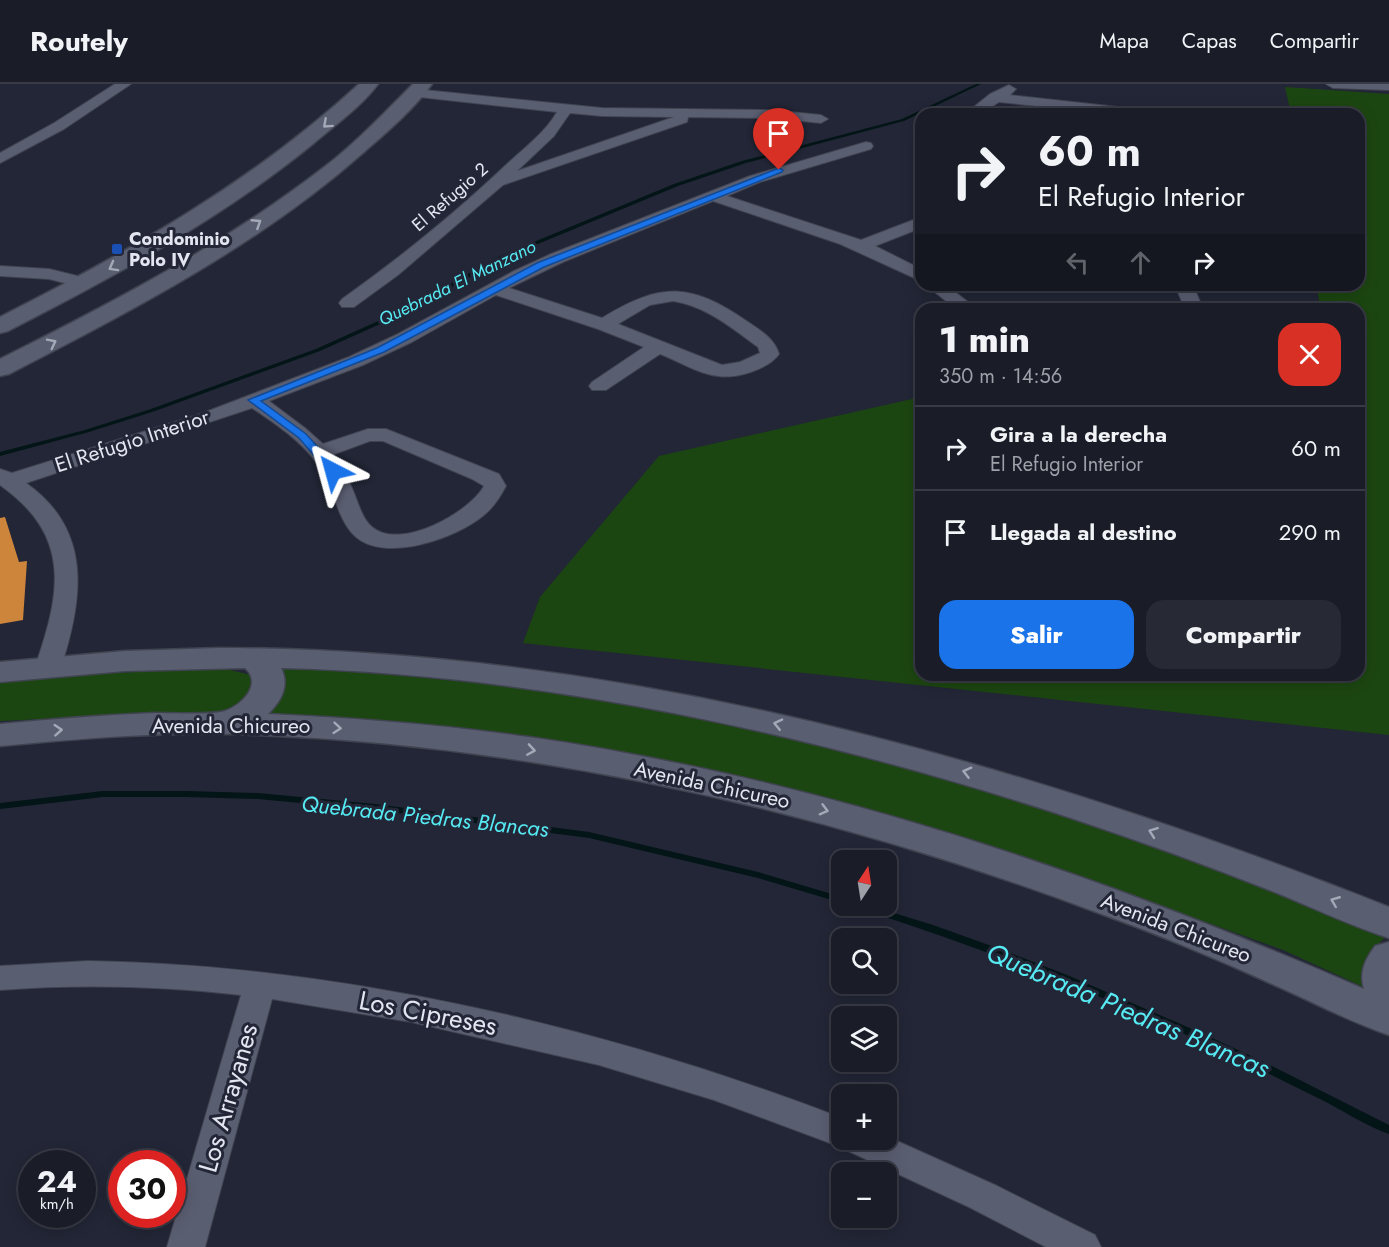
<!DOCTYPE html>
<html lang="es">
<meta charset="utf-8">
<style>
body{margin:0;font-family:Jost,sans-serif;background:#272934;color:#f1f3f6;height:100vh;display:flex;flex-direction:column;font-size:22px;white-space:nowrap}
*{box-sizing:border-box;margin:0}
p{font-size:20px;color:#9fa1a8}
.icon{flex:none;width:33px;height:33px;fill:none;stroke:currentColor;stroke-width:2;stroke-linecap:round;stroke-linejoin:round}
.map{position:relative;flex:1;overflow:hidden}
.panel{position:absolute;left:915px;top:219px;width:450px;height:378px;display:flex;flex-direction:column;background:#1a1c28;border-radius:18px;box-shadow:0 3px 15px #0003,0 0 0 2px #383a45}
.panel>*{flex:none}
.top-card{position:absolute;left:915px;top:24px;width:450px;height:183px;border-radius:18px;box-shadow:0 3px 15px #0003,0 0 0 2px #383a45;background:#1a1c28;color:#f1f3f6;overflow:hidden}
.needle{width:39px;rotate:12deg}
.fabs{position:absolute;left:831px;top:766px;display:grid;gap:12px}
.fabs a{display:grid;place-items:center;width:66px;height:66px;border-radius:12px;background:#1a1c28;box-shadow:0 3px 15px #0003,0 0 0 2px #383a45;font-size:30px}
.speed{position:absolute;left:18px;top:1066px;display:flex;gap:12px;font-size:30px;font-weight:700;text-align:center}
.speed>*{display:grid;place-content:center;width:78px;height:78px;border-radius:50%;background:#1a1c28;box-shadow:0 3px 15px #0003,0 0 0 2px #383a45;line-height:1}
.speed small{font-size:15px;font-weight:400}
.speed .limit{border:9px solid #d22;background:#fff;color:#111}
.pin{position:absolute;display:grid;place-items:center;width:51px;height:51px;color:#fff;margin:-62px -26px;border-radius:50% 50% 50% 0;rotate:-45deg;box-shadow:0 0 6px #0007}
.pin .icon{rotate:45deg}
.me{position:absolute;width:66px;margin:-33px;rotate:321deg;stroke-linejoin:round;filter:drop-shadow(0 0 4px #0008)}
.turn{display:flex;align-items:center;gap:21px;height:126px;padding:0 24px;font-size:27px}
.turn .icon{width:78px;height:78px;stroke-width:2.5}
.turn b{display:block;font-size:42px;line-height:51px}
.lanes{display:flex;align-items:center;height:57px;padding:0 24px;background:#0003;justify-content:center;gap:30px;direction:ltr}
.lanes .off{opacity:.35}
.round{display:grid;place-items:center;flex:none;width:63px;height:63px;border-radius:18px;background:#272934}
.headline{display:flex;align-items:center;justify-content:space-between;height:102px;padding:0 24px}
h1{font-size:36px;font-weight:800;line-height:45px}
.button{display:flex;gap:12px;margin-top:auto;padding:12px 24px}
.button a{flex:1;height:69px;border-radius:18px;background:#1a73e8;color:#fff;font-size:24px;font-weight:800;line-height:69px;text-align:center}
.button a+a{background:#272934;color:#f1f3f6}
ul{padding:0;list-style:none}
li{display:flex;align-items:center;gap:18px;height:84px;padding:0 24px;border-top:2px solid #383a45}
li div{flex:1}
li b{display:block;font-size:22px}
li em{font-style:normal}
header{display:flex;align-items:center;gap:36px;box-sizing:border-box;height:84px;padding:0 30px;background:#1a1c28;border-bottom:2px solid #383a45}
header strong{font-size:28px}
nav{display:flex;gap:33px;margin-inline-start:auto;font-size:21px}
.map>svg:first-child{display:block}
</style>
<header>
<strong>Routely</strong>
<nav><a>Mapa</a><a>Capas</a><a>Compartir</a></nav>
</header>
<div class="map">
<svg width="1389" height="1163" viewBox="0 0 1389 1163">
<rect width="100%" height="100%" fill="#222636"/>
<!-- green -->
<path fill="#1c4611" d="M1285 3 1389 10V651L523 559 540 513 659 372 921 313V591H1359V225H1320L1317 201H1359V30H1291Z
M202 584H222L259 593 235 629H170L0 637V596Z
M282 584C460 593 637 614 811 657 922 685 1033 719 1141 756 1224 785 1306 819 1388 851 1367 868 1369 879 1368 905L1283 866 1081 793 882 729 740 693 569 659 413 639 262 629 273 618 284 592Z"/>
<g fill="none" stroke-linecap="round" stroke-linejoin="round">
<!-- stream -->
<path fill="#031516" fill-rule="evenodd" d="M976 0H981L904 37 746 79 678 102 504 174 409 227 320 267 155 327 89 348 0 372V368L85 346 151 325 316 265 405 225 500 172 674 100 742 77 902 35Z
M103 707H185L258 709 375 720 589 748 758 788 842 813V819L758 794 589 754 375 726 258 715 185 713H103L0 725V719Z
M857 822H871L933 841 1000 865 1067 891 1199 948 1264 978 1389 1041V1050C1366 1042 1342 1026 1320 1015 1278 994 1236 973 1193 954 1084 903 972 861 858 824Z"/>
</g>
<!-- building -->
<path fill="#cd843b" d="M5 433 19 478 27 477 23 536 0 540V434Z"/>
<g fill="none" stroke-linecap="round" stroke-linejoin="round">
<defs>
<path id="street" d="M115 0H131L64 45 0 79V69L54 39Z
M1326 0H1389V6L1333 4Z
M1009 1 1016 5 1010 11 1145 26 1152 30H1108L999 18 981 30H965L990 10Z
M415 5 602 24 771 26 821 31 828 35 821 39 771 34 688 33 687 38 503 101 398 191 354 223H342L339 219 342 215C400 174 454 130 506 81 524 64 545 49 557 28L410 12 408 9ZM570 29 602 32 674 33 517 87 554 52Z
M866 58 871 59 873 62 871 65 760 98 727 112 861 156 921 133V144L875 162 921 185V197L840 160 713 117 563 178 509 204 602 234C661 198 690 198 748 238 761 247 774 254 779 270 769 285 736 295 718 292 699 290 678 277 660 270L606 306H592L589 302 592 298 644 263 598 245 496 211 412 258 363 281 269 317 305 344 323 360 368 345H386L499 390 506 402C500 413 494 423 484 431 457 454 386 479 356 453 339 438 335 411 325 392 309 362 279 342 252 324L26 399C93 446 83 515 61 583L57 588 48 591 39 588 35 583C61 508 72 452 0 401V385L12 389 203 329 349 273 398 250 514 187 551 170 750 92ZM673 217C706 222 732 244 758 263L760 269 740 278 722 281 618 240 650 221ZM370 357H383L472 395 484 402C469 429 400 467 372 443 361 434 357 414 351 402 346 391 340 380 332 371Z
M0 182 49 185 90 195 93 199 90 203 84 204 49 195 0 192Z
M926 201H946L977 225H956Z
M1175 201H1193L1203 225H1185Z
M88 877C341 881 605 943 842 1034V1056H886V1052L995 1101 1095 1151 1101 1163H1046L969 1123 846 1066 845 1063 830 1059 714 1016 599 981 411 938 272 915 205 1163H167L241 911C160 902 81 900 0 906V882Z"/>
<path id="secondary" d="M359 0H378C363 21 334 42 314 59 221 135 115 192 8 247L0 249V233C130 167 251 99 359 0Z
M413 0H432C414 25 387 48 364 68 259 161 133 226 9 290L0 292V275C112 219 223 161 323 84 356 59 384 29 413 0Z
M219 564C622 565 1017 676 1389 823V854C1351 842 1314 824 1277 809 1209 782 1140 757 1071 734 823 652 543 590 281 584 290 602 281 617 268 630 355 634 443 641 529 653 818 695 1097 789 1364 905 1359 888 1365 876 1375 862L1389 858V951C1348 937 1309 916 1270 899 1213 873 1155 849 1096 828 818 724 528 659 231 650 154 648 76 655 0 662V640C52 635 104 631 156 629 171 629 213 631 225 627 242 621 263 600 245 584L125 587 0 598V578L125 567Z"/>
</defs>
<!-- street casing -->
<use href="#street" stroke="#404350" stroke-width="2"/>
<!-- secondary casing -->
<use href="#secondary" stroke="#404350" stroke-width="3"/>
<!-- street -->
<use href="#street" fill="#5a5e71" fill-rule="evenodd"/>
<!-- secondary -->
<use href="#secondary" fill="#5a5e71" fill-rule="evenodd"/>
</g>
<!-- one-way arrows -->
<defs><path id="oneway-chevron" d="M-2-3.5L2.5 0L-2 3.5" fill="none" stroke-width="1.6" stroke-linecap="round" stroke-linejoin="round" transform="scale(1.5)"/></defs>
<g stroke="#a5a9b7">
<use href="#oneway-chevron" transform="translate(327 40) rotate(138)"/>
<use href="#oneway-chevron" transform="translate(257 139) rotate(-33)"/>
<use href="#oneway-chevron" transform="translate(113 183) rotate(151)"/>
<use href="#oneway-chevron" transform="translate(52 259) rotate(-27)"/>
<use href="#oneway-chevron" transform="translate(778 640) rotate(-167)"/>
<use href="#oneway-chevron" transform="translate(337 644) rotate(5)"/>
<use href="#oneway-chevron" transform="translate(58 646) rotate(-4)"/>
<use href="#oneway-chevron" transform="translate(531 666) rotate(9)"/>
<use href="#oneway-chevron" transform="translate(967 688) rotate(-165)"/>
<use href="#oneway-chevron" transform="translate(824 726) rotate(15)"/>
<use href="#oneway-chevron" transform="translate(1153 748) rotate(-160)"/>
<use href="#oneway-chevron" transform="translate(1335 817) rotate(-158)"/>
</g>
<!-- route -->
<path fill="#1a73e8" stroke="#114b97" stroke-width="1.5" d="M779 84 783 86 782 88 544 183 384 268 261 317 306 350 337 384V389H329L299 354 248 316 377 264 537 179Z"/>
<!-- markers -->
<rect fill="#1a4fb4" stroke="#222636" stroke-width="2" x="111" y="159" width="12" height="12" rx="3"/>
<g text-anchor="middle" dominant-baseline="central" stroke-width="6" stroke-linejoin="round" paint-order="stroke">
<!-- far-street labels -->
<g font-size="18" fill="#e3e6f1" stroke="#222636">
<text transform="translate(450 113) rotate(-41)">El Refugio 2</text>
</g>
<!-- far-poi labels -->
<g font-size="18" font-weight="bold" fill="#e3e6f1" stroke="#222636" text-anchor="start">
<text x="129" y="155">Condominio<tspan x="129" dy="21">Polo IV</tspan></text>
</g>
<!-- far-water labels -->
<g font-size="18" font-style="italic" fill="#56eaf3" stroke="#222636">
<text transform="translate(457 199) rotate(-26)">Quebrada El Manzano</text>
</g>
<!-- street labels -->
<g font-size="21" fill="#e3e6f1" stroke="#222636">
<text transform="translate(132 357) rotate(-18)">El Refugio Interior</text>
<text x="231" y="642">Avenida Chicureo</text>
<text transform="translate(712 701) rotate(12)">Avenida Chicureo</text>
<text transform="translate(1176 844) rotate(21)">Avenida Chicureo</text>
</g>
<!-- water labels -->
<g font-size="22" font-style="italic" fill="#56eaf3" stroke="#222636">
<text transform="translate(425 732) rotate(6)">Quebrada Piedras Blancas</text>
</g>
<!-- near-street labels -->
<g font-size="26" fill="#e3e6f1" stroke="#222636">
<text transform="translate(428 929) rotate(11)">Los Cipreses</text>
<text transform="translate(228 1014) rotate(-74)">Los Arrayanes</text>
</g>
<!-- near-water labels -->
<g font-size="27" font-style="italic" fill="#56eaf3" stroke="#222636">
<text transform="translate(1128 926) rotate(23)">Quebrada Piedras Blancas</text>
</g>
</g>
</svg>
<div class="fabs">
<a><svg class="needle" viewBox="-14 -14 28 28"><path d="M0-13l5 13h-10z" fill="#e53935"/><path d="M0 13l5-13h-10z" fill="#9fa1a8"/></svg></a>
<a><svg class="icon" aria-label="search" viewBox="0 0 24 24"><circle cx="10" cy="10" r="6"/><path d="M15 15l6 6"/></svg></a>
<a><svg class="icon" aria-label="layers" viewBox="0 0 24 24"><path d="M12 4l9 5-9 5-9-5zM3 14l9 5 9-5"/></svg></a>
<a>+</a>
<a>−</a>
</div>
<div class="speed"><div>24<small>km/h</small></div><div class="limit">30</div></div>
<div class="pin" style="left:779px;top:86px;background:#d93025"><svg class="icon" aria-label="arrive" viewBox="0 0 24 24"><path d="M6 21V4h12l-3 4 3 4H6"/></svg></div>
<svg class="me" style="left:333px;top:387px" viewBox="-20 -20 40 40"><path d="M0-17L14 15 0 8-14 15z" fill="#1a73e8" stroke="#fff" stroke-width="4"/></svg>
<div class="top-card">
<div class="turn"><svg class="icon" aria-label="right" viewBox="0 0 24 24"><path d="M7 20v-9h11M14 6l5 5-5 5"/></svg><div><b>60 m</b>El Refugio Interior</div></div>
<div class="lanes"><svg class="icon off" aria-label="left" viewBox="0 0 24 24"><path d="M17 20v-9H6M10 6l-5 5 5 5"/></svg><svg class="icon off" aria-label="ahead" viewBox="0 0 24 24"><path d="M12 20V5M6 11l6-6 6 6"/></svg><svg class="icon" aria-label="right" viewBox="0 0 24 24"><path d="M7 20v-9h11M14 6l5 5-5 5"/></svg></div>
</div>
<section class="panel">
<div class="headline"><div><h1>1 min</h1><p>350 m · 14:56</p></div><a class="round" style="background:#d93025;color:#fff"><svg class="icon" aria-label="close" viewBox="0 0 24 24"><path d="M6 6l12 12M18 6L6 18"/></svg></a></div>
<ul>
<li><svg class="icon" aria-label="right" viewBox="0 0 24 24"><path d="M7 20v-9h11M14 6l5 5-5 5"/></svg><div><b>Gira a la derecha</b><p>El Refugio Interior</p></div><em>60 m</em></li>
<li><svg class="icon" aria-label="arrive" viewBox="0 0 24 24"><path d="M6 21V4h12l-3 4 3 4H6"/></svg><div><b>Llegada al destino</b></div><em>290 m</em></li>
</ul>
<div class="button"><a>Salir</a><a>Compartir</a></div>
</section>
</div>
